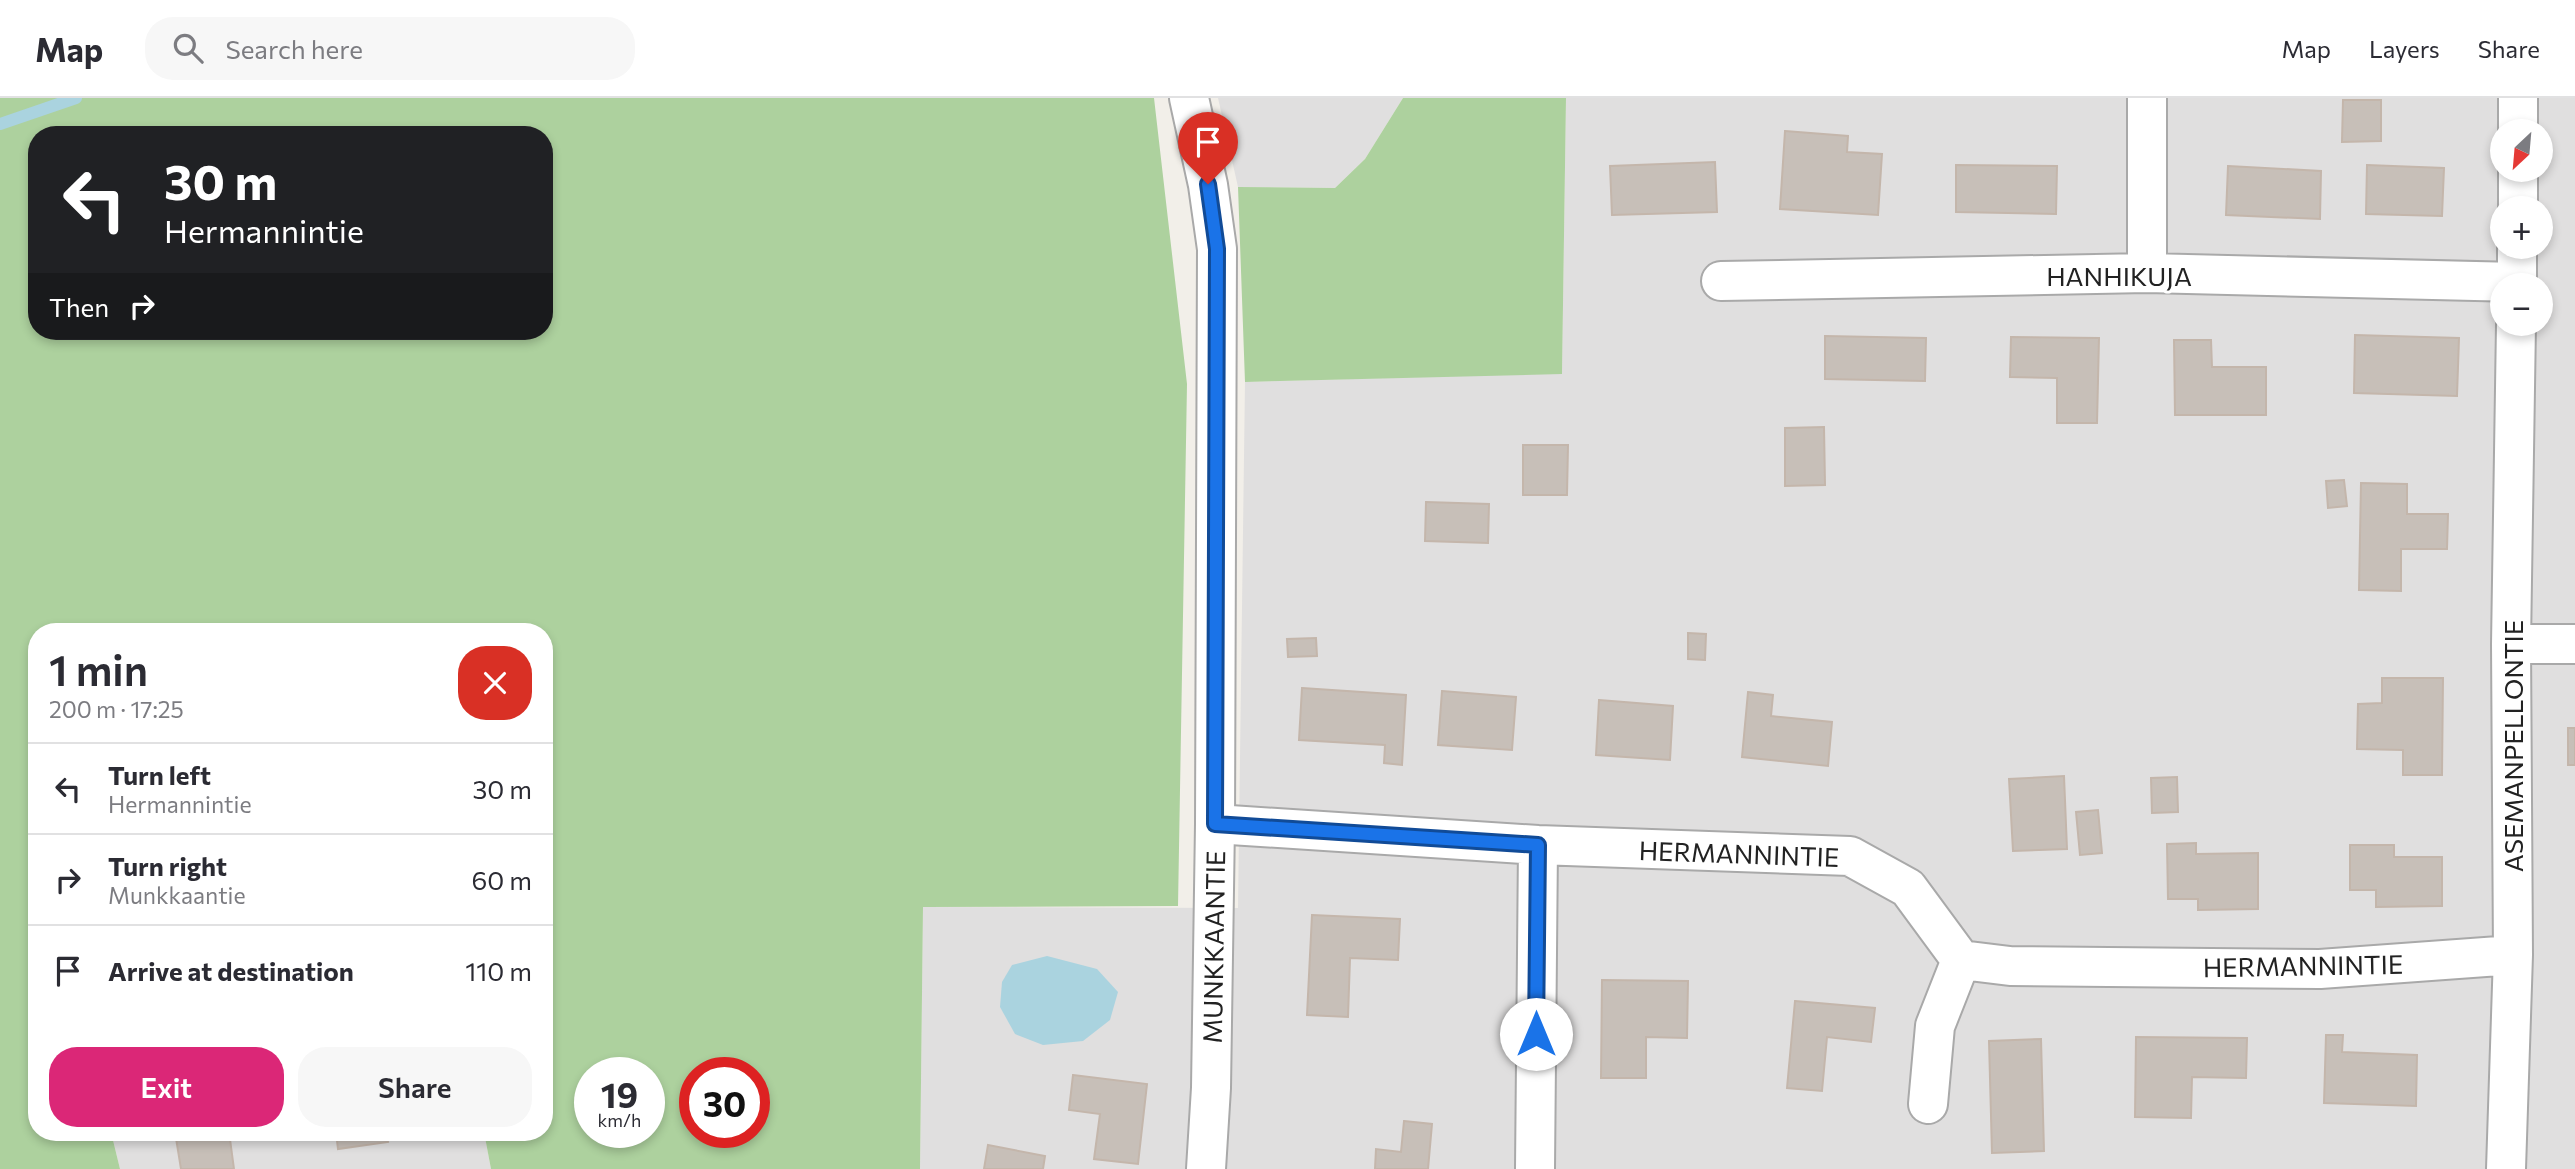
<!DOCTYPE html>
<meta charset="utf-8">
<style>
body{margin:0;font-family:Commissioner,sans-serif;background:#f7f7f7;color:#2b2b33;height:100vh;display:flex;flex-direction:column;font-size:26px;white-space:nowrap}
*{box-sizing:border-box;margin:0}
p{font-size:23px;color:#7c7c81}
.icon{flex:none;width:38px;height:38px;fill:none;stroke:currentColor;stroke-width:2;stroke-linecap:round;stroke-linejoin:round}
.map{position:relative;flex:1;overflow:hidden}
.side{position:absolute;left:28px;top:525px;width:525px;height:518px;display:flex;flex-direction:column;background:#fff;border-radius:28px;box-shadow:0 4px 10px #0003}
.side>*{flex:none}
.banner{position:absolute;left:28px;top:28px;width:525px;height:214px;border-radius:28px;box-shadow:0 4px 10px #0003;background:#202124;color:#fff;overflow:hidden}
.needle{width:46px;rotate:206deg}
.buttons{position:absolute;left:2490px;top:21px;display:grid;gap:14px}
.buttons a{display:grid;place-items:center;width:63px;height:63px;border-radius:50%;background:#fff;box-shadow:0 4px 10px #0003;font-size:35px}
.speed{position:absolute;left:574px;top:959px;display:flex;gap:14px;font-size:35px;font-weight:700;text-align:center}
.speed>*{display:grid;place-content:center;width:91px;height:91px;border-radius:50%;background:#fff;box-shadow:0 4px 10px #0003;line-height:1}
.speed small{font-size:18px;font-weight:400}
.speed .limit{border:10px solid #d22;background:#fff;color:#111}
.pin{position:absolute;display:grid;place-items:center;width:60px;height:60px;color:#fff;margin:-72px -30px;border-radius:50% 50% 50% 0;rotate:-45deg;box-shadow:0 0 7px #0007}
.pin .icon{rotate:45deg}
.me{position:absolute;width:77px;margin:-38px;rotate:0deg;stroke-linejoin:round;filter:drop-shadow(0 0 5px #0008)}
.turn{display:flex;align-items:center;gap:24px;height:147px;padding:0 21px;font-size:32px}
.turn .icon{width:91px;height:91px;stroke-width:2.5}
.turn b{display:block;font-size:49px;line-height:60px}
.then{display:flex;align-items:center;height:66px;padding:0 21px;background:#0003;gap:14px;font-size:26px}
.round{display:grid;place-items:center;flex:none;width:74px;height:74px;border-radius:28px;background:#f7f7f7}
.summary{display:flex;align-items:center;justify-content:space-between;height:119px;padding:0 21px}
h1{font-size:42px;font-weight:600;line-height:52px}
.action{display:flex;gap:14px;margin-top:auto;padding:14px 21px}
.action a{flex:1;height:80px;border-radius:28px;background:#db2777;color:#fff;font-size:28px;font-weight:600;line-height:80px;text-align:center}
.action a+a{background:#f7f7f7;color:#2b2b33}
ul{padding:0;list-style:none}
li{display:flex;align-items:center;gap:21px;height:91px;padding:0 21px;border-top:2px solid #e1e1e2}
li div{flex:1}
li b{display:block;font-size:26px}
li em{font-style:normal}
header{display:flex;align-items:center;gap:42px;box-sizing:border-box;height:98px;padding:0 35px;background:#fff;border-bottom:2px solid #e1e1e2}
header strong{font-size:33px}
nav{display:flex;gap:38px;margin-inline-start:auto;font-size:24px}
.search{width:490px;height:63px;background:#f7f7f7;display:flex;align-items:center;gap:18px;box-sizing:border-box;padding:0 24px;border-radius:28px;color:#7c7c81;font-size:26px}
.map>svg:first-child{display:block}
</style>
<header>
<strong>Map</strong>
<div class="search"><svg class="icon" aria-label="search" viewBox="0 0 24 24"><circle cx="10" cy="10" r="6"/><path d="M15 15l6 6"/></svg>Search here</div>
<nav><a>Map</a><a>Layers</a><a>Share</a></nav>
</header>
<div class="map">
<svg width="2575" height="1071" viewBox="0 0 2575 1071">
<rect width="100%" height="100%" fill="#f2efe9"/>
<!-- residential -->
<path fill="#e0dfdf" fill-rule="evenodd" d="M1218 0H1403L1365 61 1335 90 1238 89Z
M1566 0H2575V1071H920L923 809 1238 810 1245 284 1562 275ZM2502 33H2541V72H2502ZM2502 110H2541V149H2502ZM2502 187H2541V226H2502Z
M111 1034H484L491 1071H120Z"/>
<!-- forest -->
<path fill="#add19e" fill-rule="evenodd" d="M0 0H1154L1187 286 1178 808 923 809 920 1071H491L484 1034H544V534H37V1034H111L120 1071H0ZM37 37H544V233H37ZM590 975H649V1034H590ZM695 975H754V1034H695Z
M1403 0H1566L1562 276 1245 284 1238 89 1335 90 1365 61Z"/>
<!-- water -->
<path fill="#aad3df" d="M1047 858 1097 871 1118 894 1110 922 1083 943 1043 947 1015 936 1000 909 1002 884 1012 867Z"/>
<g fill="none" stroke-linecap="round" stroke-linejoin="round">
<!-- stream -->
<path stroke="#aad3df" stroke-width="12" d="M0 26 76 0"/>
</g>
<!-- building -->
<path fill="#c7bfb8" stroke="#c4b6ab" stroke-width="2" d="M2343 2H2381V43L2342 44Z
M1785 33 1848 38 1847 54 1882 56 1878 117 1780 111Z
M1715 64 1717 114 1612 117 1610 68Z
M1956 67 2057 68 2056 116 1956 114Z
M2367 67 2444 70 2442 118 2366 116Z
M2228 68 2321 73 2320 121 2226 117Z
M2355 237 2459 240 2457 298 2354 295Z
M1825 238 1926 240 1925 283 1825 281Z
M2011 239 2099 240 2097 325H2057V280L2010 279Z
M2174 242H2211L2212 269H2266V317H2175Z
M1824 329 1825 387 1785 388V330Z
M1523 347H1568L1567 397H1523Z
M2344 382 2347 408 2328 410 2326 383Z
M2361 385 2407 386V416H2448L2447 451H2401V493L2359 492Z
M1426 404 1489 406 1488 445 1425 443Z
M1688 535 1706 536 1705 562 1688 561Z
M1316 540 1317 558 1288 559 1287 541Z
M2382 580H2443L2442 677H2403V652L2357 651 2358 606 2382 605Z
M1302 590 1406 597 1402 667 1384 665 1385 647 1299 642Z
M1442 593 1516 599 1512 652 1438 647Z
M1748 594 1773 597 1771 618 1832 624 1828 668 1742 659Z
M1599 602 1673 608 1670 662 1596 657Z
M2568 630H2575V667H2568Z
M2064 678 2067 751 2013 753 2009 681Z
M2177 679 2178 714 2152 715 2151 680Z
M2098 712 2102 755 2080 757 2076 714Z
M2196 745V756L2258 755V811L2198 812V801H2168L2167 746Z
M2350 747H2394V759H2442V808L2376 809V792H2350Z
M1312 817 1400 821 1398 862 1350 860 1348 919 1307 917Z
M1602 882 1688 883 1687 940 1646 939V980H1601Z
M1795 903 1875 910 1871 944 1827 939 1822 993 1787 990Z
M2326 937H2343L2342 954 2417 957 2416 1008 2324 1005Z
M2136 939 2247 940 2246 980 2192 979 2191 1020 2135 1019Z
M2041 941 2044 1053 1992 1055 1989 943Z
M1073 977 1147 986 1138 1066 1094 1061 1100 1016 1069 1012Z
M1404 1023 1432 1026 1428 1071H1375L1376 1051 1401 1054Z
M175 1034H229L234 1071H181Z
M336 1034H386L388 1044 338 1051Z
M988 1047 1045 1058 1043 1071H984Z"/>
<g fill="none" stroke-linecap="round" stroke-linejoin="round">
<defs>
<path id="minor" d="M2518 33V0
M2518 110V72
M2147 175V0
M1721 183 2147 175 2517 184
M2517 187V149
M2511 546H2575
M1215 726 1538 747 1850 758 1908 790 1961 862 2010 868 2320 871 2513 857
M1928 1006 1935 928 1961 862
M1535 1071 1538 747
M2506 1071 2513 857 2511 546 2516 226"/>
<path id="tertiary" d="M1189 0 1208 87 1217 151 1215 726 1211 990 1206 1071"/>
</defs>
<!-- minor casing -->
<use href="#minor" stroke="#a9a9a9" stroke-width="42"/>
<!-- tertiary casing -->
<use href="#tertiary" stroke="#a9a9a9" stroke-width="42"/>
<!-- minor -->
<use href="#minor" stroke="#fff" stroke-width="38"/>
<!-- tertiary -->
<use href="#tertiary" stroke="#fff" stroke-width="38"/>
</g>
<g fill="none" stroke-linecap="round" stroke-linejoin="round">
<defs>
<path id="route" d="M1208 86 1217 151 1215 726 1538 747 1536 936"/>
</defs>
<!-- route casing -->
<use href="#route" stroke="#114b97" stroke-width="18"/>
<!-- route -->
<use href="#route" stroke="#1a73e8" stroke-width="12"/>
</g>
<g text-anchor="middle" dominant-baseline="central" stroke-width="6" stroke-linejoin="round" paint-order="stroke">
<!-- street labels -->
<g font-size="26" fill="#222" stroke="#fff">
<text x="2119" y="177">HANHIKUJA</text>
<text transform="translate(2512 648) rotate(-90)">ASEMANPELLONTIE</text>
<text transform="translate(1739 755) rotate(2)">HERMANNINTIE</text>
<text transform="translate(1213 849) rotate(-89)">MUNKKAANTIE</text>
<text transform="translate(2303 867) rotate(-1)">HERMANNINTIE</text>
</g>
</g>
</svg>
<div class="buttons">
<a><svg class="needle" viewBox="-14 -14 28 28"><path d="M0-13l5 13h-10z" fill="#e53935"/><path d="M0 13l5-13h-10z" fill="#7c7c81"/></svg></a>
<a>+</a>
<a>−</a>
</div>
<div class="speed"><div>19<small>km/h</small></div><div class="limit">30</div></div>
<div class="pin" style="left:1208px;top:86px;background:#d93025"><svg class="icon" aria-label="arrive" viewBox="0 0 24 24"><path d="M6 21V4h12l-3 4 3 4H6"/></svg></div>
<svg class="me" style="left:1536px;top:936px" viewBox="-20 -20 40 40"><circle r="19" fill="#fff"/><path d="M0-13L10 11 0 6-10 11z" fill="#1a73e8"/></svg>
<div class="banner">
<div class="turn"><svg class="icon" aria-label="left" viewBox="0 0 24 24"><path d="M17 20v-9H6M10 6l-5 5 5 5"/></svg><div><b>30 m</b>Hermannintie</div></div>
<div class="then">Then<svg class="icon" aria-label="right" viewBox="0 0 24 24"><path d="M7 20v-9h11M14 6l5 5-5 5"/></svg></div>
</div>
<section class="side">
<div class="summary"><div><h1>1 min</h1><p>200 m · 17:25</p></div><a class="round" style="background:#d93025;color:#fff"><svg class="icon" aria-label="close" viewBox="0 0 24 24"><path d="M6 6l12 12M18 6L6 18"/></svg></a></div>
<ul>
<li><svg class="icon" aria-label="left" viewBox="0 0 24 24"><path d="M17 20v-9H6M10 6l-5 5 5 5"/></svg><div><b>Turn left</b><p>Hermannintie</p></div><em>30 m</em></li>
<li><svg class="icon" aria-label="right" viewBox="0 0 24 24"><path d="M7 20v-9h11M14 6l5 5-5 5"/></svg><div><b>Turn right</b><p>Munkkaantie</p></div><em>60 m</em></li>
<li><svg class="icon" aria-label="arrive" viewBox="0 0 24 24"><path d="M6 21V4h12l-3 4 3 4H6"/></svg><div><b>Arrive at destination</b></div><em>110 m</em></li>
</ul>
<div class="action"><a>Exit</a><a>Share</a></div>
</section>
</div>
